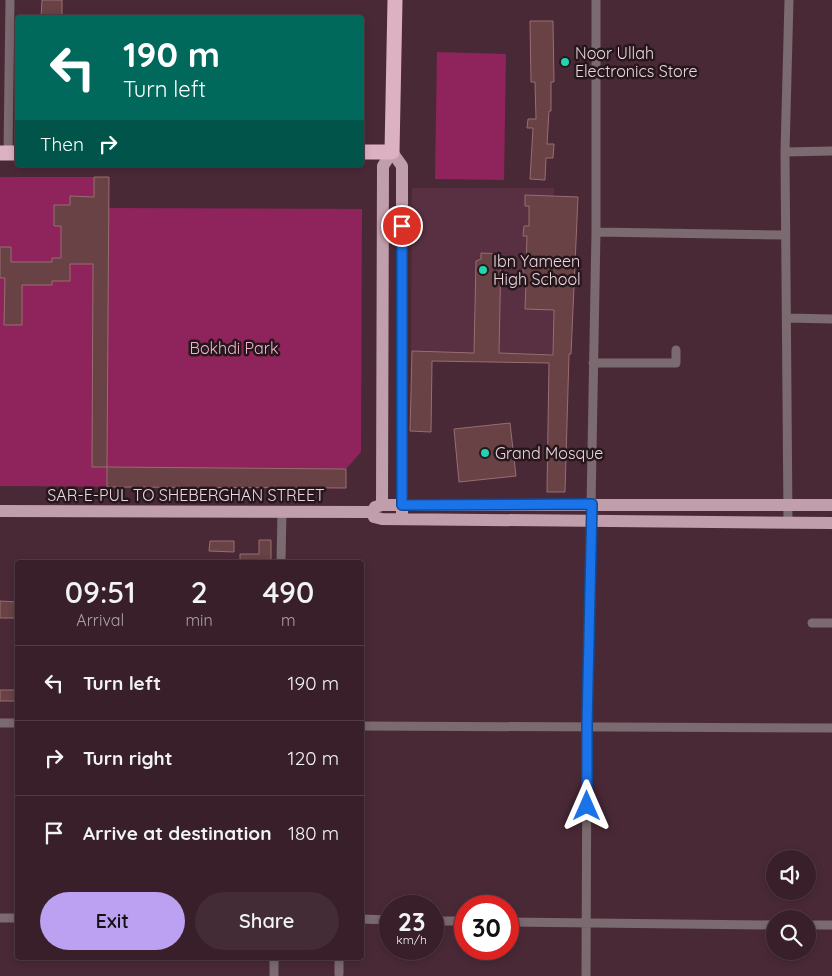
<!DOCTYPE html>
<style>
body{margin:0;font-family:Quicksand,sans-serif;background:#432c35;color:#f1f3f6;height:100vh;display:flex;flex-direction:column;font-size:19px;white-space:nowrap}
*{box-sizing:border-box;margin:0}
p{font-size:16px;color:#aba2a8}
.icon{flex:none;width:28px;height:28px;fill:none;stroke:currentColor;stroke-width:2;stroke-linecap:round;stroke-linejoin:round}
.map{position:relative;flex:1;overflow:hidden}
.sheet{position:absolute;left:15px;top:560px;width:349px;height:400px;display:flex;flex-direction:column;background:#381f29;border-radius:5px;box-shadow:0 2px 8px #0003,0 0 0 1px #523d46}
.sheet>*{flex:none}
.banner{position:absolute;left:15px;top:15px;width:349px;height:152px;border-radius:5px;box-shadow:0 2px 8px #0003,0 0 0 1px #523d46;background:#00695c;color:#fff;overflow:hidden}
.tools{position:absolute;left:766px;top:850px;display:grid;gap:10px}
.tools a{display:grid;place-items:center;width:50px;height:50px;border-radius:50%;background:#381f29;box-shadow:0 2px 8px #0003,0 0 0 1px #523d46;font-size:25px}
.speed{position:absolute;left:379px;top:895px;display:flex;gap:10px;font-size:25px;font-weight:700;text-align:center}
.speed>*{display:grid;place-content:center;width:65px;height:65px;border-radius:50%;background:#381f29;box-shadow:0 2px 8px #0003,0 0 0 1px #523d46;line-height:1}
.speed small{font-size:12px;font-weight:400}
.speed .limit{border:8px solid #d22;background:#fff;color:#111}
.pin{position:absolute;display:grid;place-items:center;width:42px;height:42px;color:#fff;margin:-21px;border:2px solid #fff;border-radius:50%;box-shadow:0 1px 5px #0007}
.me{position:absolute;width:55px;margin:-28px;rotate:0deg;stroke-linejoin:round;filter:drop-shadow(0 0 4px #0008)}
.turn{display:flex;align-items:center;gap:18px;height:105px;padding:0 25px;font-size:22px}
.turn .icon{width:65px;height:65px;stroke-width:2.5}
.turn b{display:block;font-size:35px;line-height:42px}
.then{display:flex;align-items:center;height:48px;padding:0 25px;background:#0003;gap:10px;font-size:19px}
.eta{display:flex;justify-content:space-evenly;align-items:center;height:85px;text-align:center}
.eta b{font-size:30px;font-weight:600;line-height:35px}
.action{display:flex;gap:10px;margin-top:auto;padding:10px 25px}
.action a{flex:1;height:58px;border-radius:30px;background:#bca0f2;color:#111;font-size:20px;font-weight:600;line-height:58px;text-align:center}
.action a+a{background:#432c35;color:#f1f3f6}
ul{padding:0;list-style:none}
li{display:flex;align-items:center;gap:15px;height:75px;padding:0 25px;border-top:1px solid #523d46}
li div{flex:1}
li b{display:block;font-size:19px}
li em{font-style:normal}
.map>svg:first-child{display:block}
</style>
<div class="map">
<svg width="832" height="976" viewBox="0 0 832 976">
<rect width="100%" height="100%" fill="#4a2937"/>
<!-- built -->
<path fill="#583041" d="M412 188H554L553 354 411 353Z"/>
<!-- green -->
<path fill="#8e245b" d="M437 52 506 54 504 180 435 179Z
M0 177H109V208L362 209 361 452 346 469V488L0 486Z"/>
<!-- building -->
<path fill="#684245" stroke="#976e71" d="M42 0H62V18H41Z
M530 21H553L554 82H551V111H549L547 144H554L553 158H546L545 180 530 179 533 128H527L528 119H536L535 82H531Z
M94 177H109L107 467H92L93 264H70V281H52V285H22V325H4L5 278H0V247H11V262H52V258H61V226H54V205H70V196L94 197Z
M525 195 578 197 571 354H569L565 492H547L549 363 432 361 431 432 410 431 412 351 474 353 476 261 481 259V253L501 254 499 353 553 355 554 310 525 309 526 284H523V266H526L527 236H523L524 226H529V206H525Z
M510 423 516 476 459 482 454 429Z
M107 467 346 469V488L107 487Z
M259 540H271V562H240V554H259Z
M210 541H234V552L209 551Z
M0 601 18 602V618H0Z
M0 690H18V701H0Z"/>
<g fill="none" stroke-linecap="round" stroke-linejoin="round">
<!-- street -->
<path stroke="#7b6a70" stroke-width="9" d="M785 152 832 151
M8 153 10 0
M596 232 785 235
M787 318 832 319
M593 363H676V350
M788 522 785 152 789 0
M281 562 282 512
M812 623H832
M0 723H18
M361 726 832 728
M0 918H18
M361 919 390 920
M432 921H465
M508 922 775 925
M808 925H832
M339 974V958
M274 976V958
M586 976 587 726 596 232V0"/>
<!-- primary -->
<path stroke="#c19eab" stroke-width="12" d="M382 505 383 166 392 152 402 166V519
M0 511 372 512 375 507 382 505H832
M372 512 374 517 382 519 832 523"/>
<!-- highway -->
<path stroke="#dcb2c2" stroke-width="15" d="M361 152H392L395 0
M0 153H18"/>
</g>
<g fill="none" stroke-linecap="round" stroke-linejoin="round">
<defs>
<path id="route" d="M402 226V505L592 504 587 726V806"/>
</defs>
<!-- route casing -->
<use href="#route" stroke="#114b97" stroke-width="12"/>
<!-- route -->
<use href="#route" stroke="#1a73e8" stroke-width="9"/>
</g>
<!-- markers -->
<g fill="#21d5af" stroke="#26171d" stroke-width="2">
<circle cx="565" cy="62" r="5"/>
<circle cx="483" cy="270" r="5"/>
<circle cx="485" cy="453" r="5"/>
</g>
<g text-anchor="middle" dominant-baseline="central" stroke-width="5" stroke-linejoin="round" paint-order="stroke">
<!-- poi labels -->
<g font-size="16" fill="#edd7df" stroke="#26171d" text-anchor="start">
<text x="575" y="53">Noor Ullah<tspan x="575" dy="18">Electronics Store</tspan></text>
<text x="493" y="261">Ibn Yameen<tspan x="493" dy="18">High School</tspan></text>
<text x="495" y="453">Grand Mosque</text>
</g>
<!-- park labels -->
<g font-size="16" fill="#f3b4cd" stroke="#26171d">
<text x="234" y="348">Bokhdi Park</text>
</g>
<!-- street labels -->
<g font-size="16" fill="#edd7df" stroke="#26171d">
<text x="186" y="495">SAR-E-PUL TO SHEBERGHAN STREET</text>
</g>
</g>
</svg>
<div class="tools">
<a><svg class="icon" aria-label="sound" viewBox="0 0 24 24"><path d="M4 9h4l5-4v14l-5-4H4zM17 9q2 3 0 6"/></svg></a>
<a><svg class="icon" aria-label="search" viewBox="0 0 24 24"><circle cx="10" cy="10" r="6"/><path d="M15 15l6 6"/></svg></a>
</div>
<div class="speed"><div>23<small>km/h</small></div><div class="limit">30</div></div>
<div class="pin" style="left:402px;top:226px;background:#d93025"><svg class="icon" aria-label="arrive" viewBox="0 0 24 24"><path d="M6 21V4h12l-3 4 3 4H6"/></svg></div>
<svg class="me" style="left:587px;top:806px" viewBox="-20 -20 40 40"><path d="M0-17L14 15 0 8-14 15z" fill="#1a73e8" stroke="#fff" stroke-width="4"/></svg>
<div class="banner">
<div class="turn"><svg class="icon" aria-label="left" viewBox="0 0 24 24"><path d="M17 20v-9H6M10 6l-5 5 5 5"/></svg><div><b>190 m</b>Turn left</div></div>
<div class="then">Then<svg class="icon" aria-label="right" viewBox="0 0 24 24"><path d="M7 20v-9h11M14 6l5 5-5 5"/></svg></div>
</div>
<section class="sheet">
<div class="eta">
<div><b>09:51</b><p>Arrival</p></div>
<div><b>2</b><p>min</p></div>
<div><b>490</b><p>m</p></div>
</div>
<ul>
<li><svg class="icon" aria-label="left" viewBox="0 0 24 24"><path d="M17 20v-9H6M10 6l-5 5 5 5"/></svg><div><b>Turn left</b></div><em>190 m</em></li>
<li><svg class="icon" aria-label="right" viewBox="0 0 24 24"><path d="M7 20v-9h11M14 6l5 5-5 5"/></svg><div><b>Turn right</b></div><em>120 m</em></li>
<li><svg class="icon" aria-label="arrive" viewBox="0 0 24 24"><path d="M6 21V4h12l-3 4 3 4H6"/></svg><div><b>Arrive at destination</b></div><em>180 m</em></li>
</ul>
<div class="action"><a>Exit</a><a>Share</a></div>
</section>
</div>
